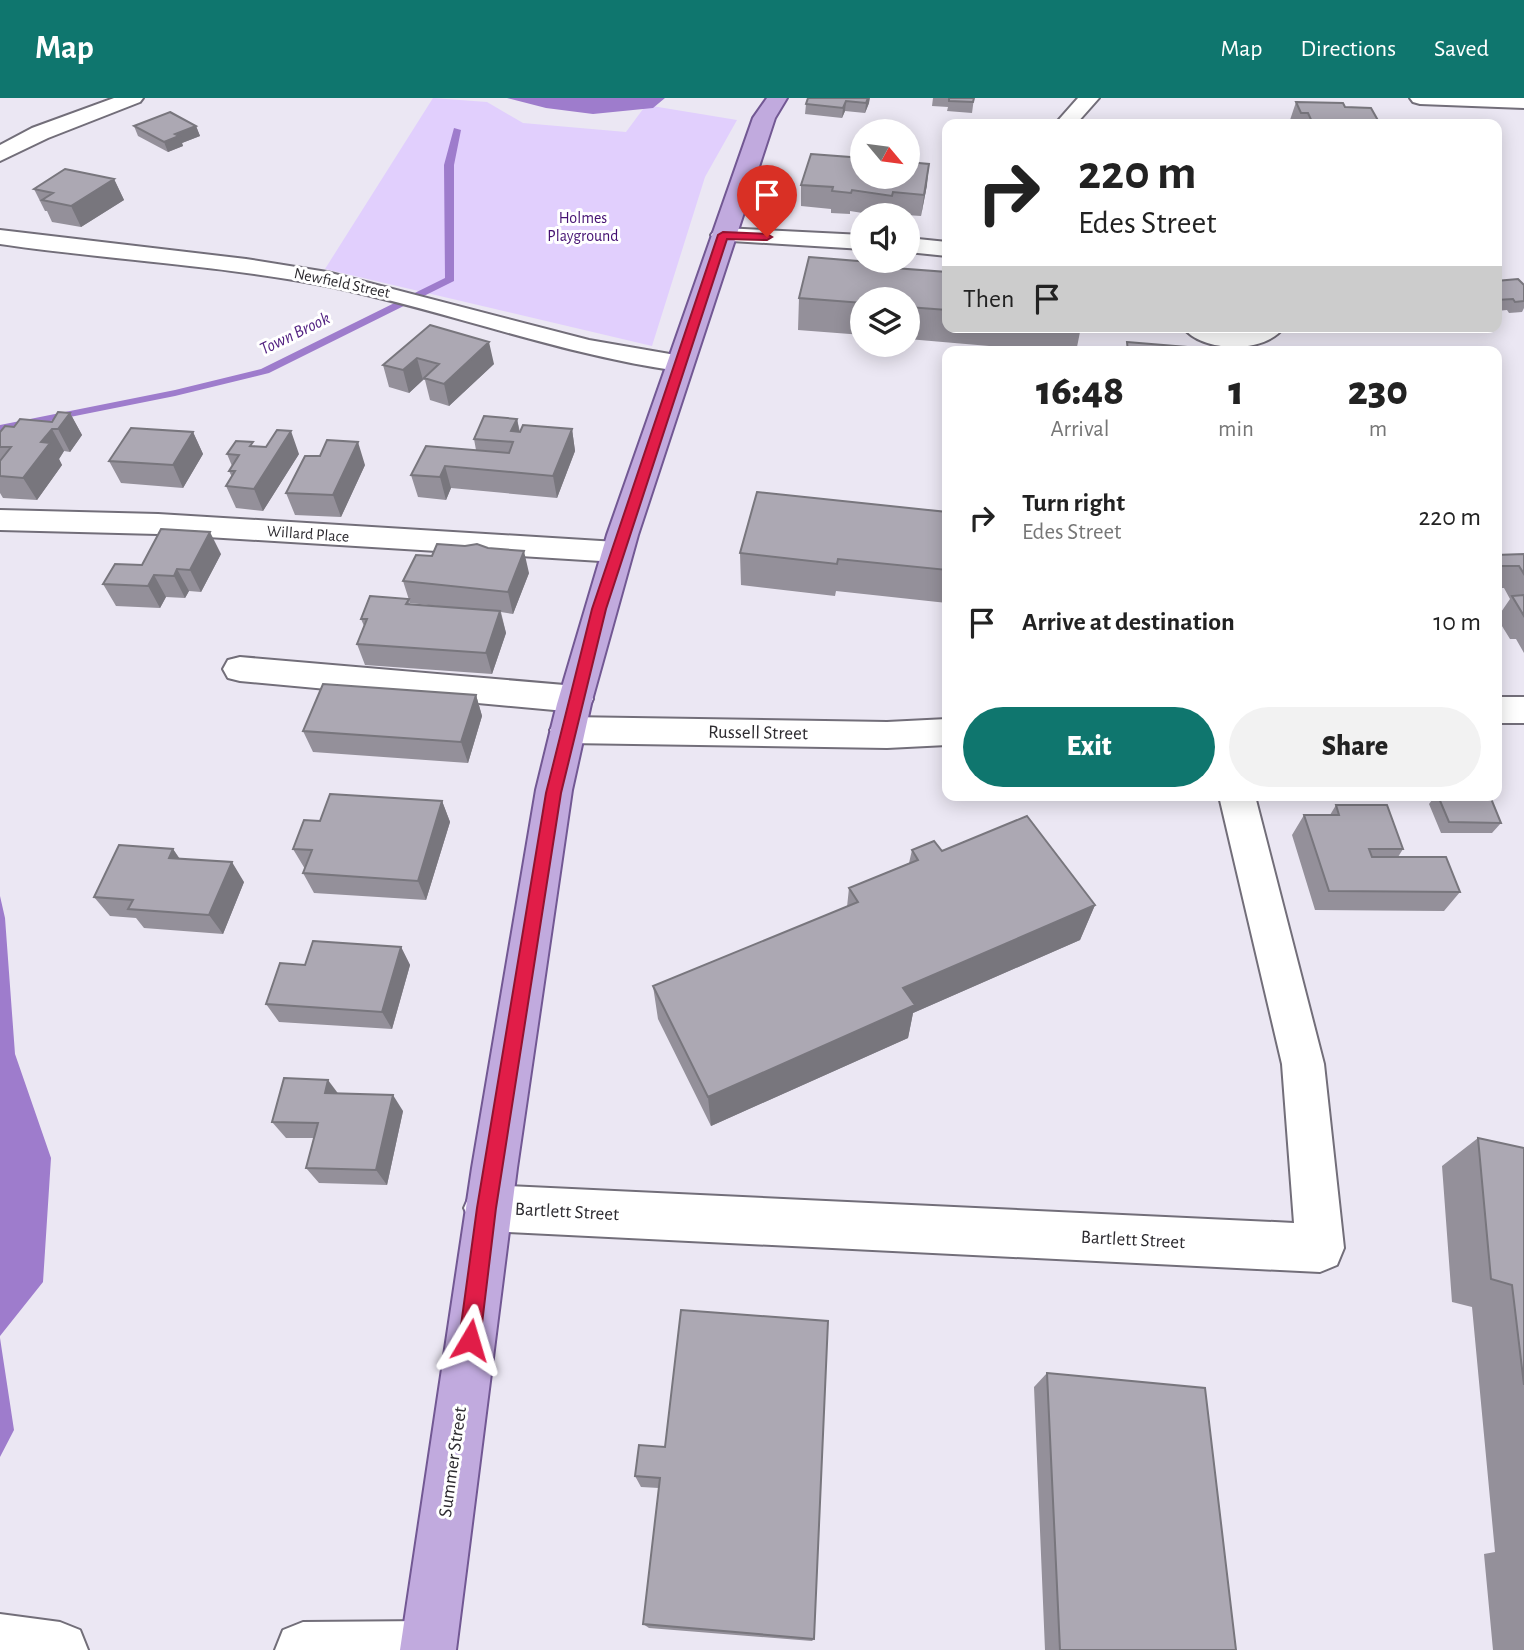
<!DOCTYPE html>
<style>
body{margin:0;font-family:"Alegreya Sans",sans-serif;background:#f2f2f2;color:#222;height:100vh;display:flex;flex-direction:column;font-size:26px;white-space:nowrap}
*{box-sizing:border-box;margin:0}
p{font-size:23px;color:#767676}
.icon{flex:none;width:38px;height:38px;fill:none;stroke:currentColor;stroke-width:2;stroke-linecap:round;stroke-linejoin:round}
.map{position:relative;flex:1;overflow:hidden}
.drawer{position:absolute;left:942px;top:248px;width:560px;height:455px;display:flex;flex-direction:column;background:#fff;border-radius:14px;box-shadow:0 4px 18px #0003}
.drawer>*{flex:none}
.top-card{position:absolute;left:942px;top:21px;width:560px;height:214px;border-radius:14px;box-shadow:0 4px 18px #0003;background:#fff;color:#222;overflow:hidden}
.needle{width:46px;rotate:119deg}
.controls{position:absolute;left:850px;top:21px;display:grid;gap:14px}
.controls a{display:grid;place-items:center;width:70px;height:70px;border-radius:50%;background:#fff;box-shadow:0 4px 18px #0003;font-size:35px}
.pin{position:absolute;display:grid;place-items:center;width:60px;height:60px;color:#fff;margin:-72px -30px;border-radius:50% 50% 50% 0;rotate:-45deg;box-shadow:0 0 7px #0007}
.pin .icon{rotate:45deg}
.me{position:absolute;width:77px;margin:-38px;rotate:7deg;stroke-linejoin:round;filter:drop-shadow(0 0 5px #0008)}
.turn{display:flex;align-items:center;gap:24px;height:147px;padding:0 21px;font-size:32px}
.turn .icon{width:91px;height:91px;stroke-width:2.5}
.turn b{display:block;font-size:49px;line-height:60px}
.then{display:flex;align-items:center;height:66px;padding:0 21px;background:#0003;gap:14px;font-size:26px}
.eta{display:flex;justify-content:space-evenly;align-items:center;height:119px;text-align:center}
.eta b{font-size:42px;font-weight:800;line-height:49px}
.primary-button{display:flex;gap:14px;margin-top:auto;padding:14px 21px}
.primary-button a{flex:1;height:80px;border-radius:42px;background:#0f766e;color:#fff;font-size:28px;font-weight:800;line-height:80px;text-align:center}
.primary-button a+a{background:#f2f2f2;color:#222}
ul{padding:0;list-style:none}
li{display:flex;align-items:center;gap:21px;height:105px;padding:0 21px}
li div{flex:1}
li b{display:block;font-size:26px}
li em{font-style:normal}
header{display:flex;align-items:center;gap:42px;box-sizing:border-box;height:98px;padding:0 35px;background:#0f766e;color:#fff}
header strong{font-size:33px}
nav{display:flex;gap:38px;margin-inline-start:auto;font-size:24px}
.map>svg:first-child{display:block}
</style>
<header>
<strong>Map</strong>
<nav><a>Map</a><a>Directions</a><a>Saved</a></nav>
</header>
<div class="map">
<svg width="1524" height="1552" viewBox="0 0 1524 1552">
<rect width="100%" height="100%" fill="#ebe7f3"/>
<!-- green -->
<path fill="#e1cffd" d="M433 0 487 4 523 25 626 34 646 7 737 22 705 79 652 248 325 171Z"/>
<!-- water -->
<path fill="#9e7ccc" d="M507 0H665L653 10 593 16 546 10Z
M0 798 5 820 15 956 51 1060 43 1184 0 1238Z
M0 1240 14 1332 0 1359Z"/>
<g fill="none" stroke-linecap="round" stroke-linejoin="round">
<!-- stream -->
<path fill="#9e7ccc" fill-rule="evenodd" d="M454 30 461 32 454 67V183L269 275 175 298 0 333V327L175 292 261 271 445 180 444 67Z"/>
<defs>
<path id="minor" d="M114 0H143L140 4 48 40 0 63V47L32 30Z
M1078 0H1099L1076 26H1055Z
M1410 0H1524V10L1420 6 1413 4Z
M723 130 863 137V151L715 142 711 137 715 132Z
M0 132 246 161 327 174 589 242 687 259 691 265 687 271 678 273C558 256 445 212 327 188 219 167 109 162 0 146Z
M908 140 947 144V158L908 154Z
M1183 229H1216L1234 234 1254 229H1284C1266 256 1201 255 1183 229Z
M0 412 158 416 617 444 628 447 633 454 628 461 617 464 158 436 0 432Z
M240 559 576 588 588 592 593 601 588 610 576 614 240 583 228 580 223 571 228 562Z
M1496 599H1524V625H1496Z
M568 619 887 624 947 621V647L887 650 568 645 556 641 550 632 556 623Z
M1219 698H1255L1324 966 1344 1150 1337 1167 1320 1174 487 1133 471 1126 464 1110 471 1094 487 1087 1294 1125 1282 966Z
M0 1516 60 1524 80 1532 88 1552H0Z
M428 1523 448 1531 456 1552H275L283 1532 303 1524Z"/>
<path id="major" d="M767 0H787L775 20 638 437 591 606 572 692 517 1070 456 1552H400L472 1070 536 692 557 606 607 437 753 20Z"/>
</defs>
<!-- minor casing -->
<use href="#minor" stroke="#726e79" stroke-width="4"/>
<!-- major casing -->
<use href="#major" stroke="#725893" stroke-width="4"/>
<!-- minor -->
<use href="#minor" fill="#fff" fill-rule="evenodd"/>
<!-- major -->
<use href="#major" fill="#c1aade" fill-rule="evenodd"/>
</g>
<!-- wall -->
<path fill="#94909a" d="M808 0 869 5 865 15 845 13 842 20 805 16 806 6Z
M933 0H974L972 15 947 13 948 9 932 8Z
M1296 4 1345 9 1380 26H1289V25Z
M134 28H196L200 38 182 45 183 48 168 54 138 38Z
M114 81 124 102 81 129 52 124 47 113H45L34 91Z
M801 87H927L921 118 891 116V117H875L850 113V116L831 115V111L801 108Z
M882 169 947 174V229H1081L1076 254H1058L908 241V201H863V237L798 232 799 200Z
M1496 183 1524 187V210L1522 214 1509 215 1507 212 1496 213Z
M430 227 494 266 449 308 430 302 425 282H423L409 295 389 289 383 267Z
M70 315 82 337 70 354 64 353 59 361 62 367 37 402 3 400 0 395V334L52 324Z
M517 321 520 334 572 331 575 353 557 400 451 390 446 402 418 399 411 377 476 352 474 341Z
M193 334 203 356 183 390 121 385 109 363Z
M255 348 299 356 263 413 236 410 226 388 232 379 229 373 232 368 227 356Z
M365 367 341 419 295 417 286 395Z
M947 414V505L836 493 835 498 741 487 740 455Z
M221 456 201 494 189 493 185 500 166 499 160 510 116 508 103 486 142 467Z
M1524 456V555L1516 541H1510L1497 520 1510 501 1504 490H1496V457Z
M529 475 513 516 501 514 506 535 492 576 365 567 357 546 364 528 361 521 409 501 410 507 456 510 410 505 403 483Z
M476 597 482 618 468 665 313 654 303 633Z
M1435 698H1490L1501 725 1492 735H1441L1429 706Z
M442 703 450 724 426 802 314 795 303 775 305 771 293 751 320 723Z
M1336 707 1403 751 1398 759 1460 794 1444 813 1315 812 1292 737 1304 717H1330Z
M173 751 180 761 244 784 223 836 144 830 136 820 110 818 94 799Z
M912 752 942 753 1095 807 1080 842 913 915 908 940 711 1028 658 921 653 888 847 809 849 790 909 765Z
M401 849 410 867 392 931 279 924 266 906 305 867Z
M338 996 403 1013 387 1087 319 1085 306 1070 314 1040H286L272 1024Z
M1478 1040 1524 1050V1552H1493L1484 1456 1495 1454 1472 1209 1452 1204 1442 1068Z
M1047 1275 1236 1552H1045L1034 1289Z
M639 1347 814 1541 812 1543 649 1530 643 1526 659 1390 641 1389 635 1378Z"/>
<!-- shaded-wall -->
<path fill="#78767d" d="M868 0H870L869 5 865 15 866 5Z
M846 3 845 13 842 20 843 10Z
M196 28 200 38 182 45 183 48 168 54 164 44 175 36Z
M929 66 927 87 921 118 924 97Z
M114 81 124 102 81 129 71 108Z
M489 244 494 266 449 308 444 286Z
M417 260 423 282 409 295 403 272Z
M70 315 82 337 70 354 58 331Z
M517 321 521 343 511 333Z
M52 331 64 353 59 361 62 367 37 402 23 380 41 344Z
M572 331 575 353 557 400 553 378Z
M291 333 299 356 263 413 254 391Z
M193 334 203 356 183 390 173 367Z
M358 344 365 367 341 419 333 397Z
M445 368 451 390 446 402 440 379Z
M210 434 221 456 201 494 190 472Z
M524 453 529 475 513 516 508 494Z
M177 471 189 493 185 500 174 478Z
M154 477 166 499 160 510 148 488Z
M500 513 506 535 492 576 486 555Z
M476 597 482 618 468 665 461 644Z
M442 703 450 724 426 802 418 783Z
M173 751 186 771 169 760Z
M232 764 244 784 223 836 209 817Z
M1095 807 1080 842 913 915 908 940 711 1028 708 999 903 890Z
M401 849 410 867 392 931 382 914Z
M328 982 340 998 325 995Z
M393 997 403 1013 387 1087 376 1072Z"/>
<!-- building -->
<path fill="#aca8b3" stroke="#78767d" stroke-width="2" d="M808 0H868L866 5 846 3 843 10 806 6Z
M949 0H974L973 4 949 3Z
M1296 4 1343 5 1345 9 1371 10 1380 26H1313L1308 15H1301Z
M170 14 196 28 175 36 179 38 164 44 134 28Z
M811 56 863 60V79H908V64L929 66 924 97 893 94 892 98 852 92 851 95 832 93 833 89 801 87Z
M65 71 114 81 71 108 42 102 53 95 34 91Z
M809 159 882 165 881 169 947 174V212L908 209V201H863V205L799 200Z
M1518 181 1524 187V203L1515 204 1513 201 1496 202V183Z
M430 227 489 244 444 286 424 280 439 266 417 260 403 272 383 267Z
M1127 244 1211 251V254H1128Z
M58 314 70 315 58 331H52L41 344 50 345 23 380 0 378V363L11 349H0V334L5 328 14 329 20 321 52 324Z
M484 318 517 321 511 333 520 334 523 327 572 331 553 378 445 368 440 379 411 377 426 348 509 355 513 344 474 341Z
M131 330 193 334 173 367 109 363Z
M277 332 291 333 254 391 226 388 235 373H229L239 357 227 356 236 343 253 344 250 348 266 349Z
M327 342 358 344 333 397 286 395 305 358H320Z
M757 394 947 414V472L838 461 837 466 740 455Z
M161 431 210 434 190 472 177 471 174 478 154 477 148 488 103 486 115 466 142 467Z
M437 446 465 448 477 446 488 450 524 453 508 494 403 483 416 457 432 458Z
M1524 456V476L1519 468H1500L1496 462V457Z
M1524 497V518L1512 498Z
M370 498 409 501 406 506 500 513 486 555 357 546 367 521H361Z
M323 586 476 597 461 644 303 633Z
M330 696 442 703 418 783 303 775 312 752 293 751 304 722 320 723Z
M1438 698H1490L1501 725 1449 724Z
M1336 707H1387L1403 751H1369L1372 759H1446L1460 794 1329 793 1304 717H1339Z
M1027 718 1095 807 903 890 915 907 708 999 653 888 858 804 849 790 918 762 912 752 934 743 942 753Z
M119 747 173 751 169 760 232 764 209 817 128 811 133 802 94 799Z
M313 843 401 849 382 914 266 906 280 865 305 867Z
M284 980 328 982 325 995 393 997 376 1072 306 1070 318 1025 272 1024Z
M1478 1040 1524 1050V1287L1512 1187 1491 1181Z
M681 1212 828 1223 814 1541 643 1526 660 1380 635 1378 639 1347 665 1349Z
M1047 1275 1205 1290 1236 1552H1060Z"/>
<!-- route -->
<path fill="#e11d48" stroke="#92132f" stroke-width="2" d="M723 134 767 136 772 139 767 142 727 141 606 511 561 695 496 1110 480 1242 477 1249 470 1252 462 1249 459 1242 477 1110 546 695 592 511 718 137Z"/>
<g text-anchor="middle" dominant-baseline="central" stroke-width="6" stroke-linejoin="round" paint-order="stroke">
<!-- far-park labels -->
<g font-size="16" fill="#441071" stroke="#fff">
<text x="583" y="120">Holmes<tspan x="583" dy="18">Playground</tspan></text>
</g>
<!-- far-street labels -->
<g font-size="16" fill="#2d2b30" stroke="#fff">
<text transform="translate(342 185) rotate(12)">Newfield Street</text>
<text transform="translate(308 436) rotate(4)">Willard Place</text>
</g>
<!-- far-water labels -->
<g font-size="18" font-style="italic" fill="#542483" stroke="#fff">
<text transform="translate(295 236) rotate(-26)">Town Brook</text>
</g>
<!-- street labels -->
<g font-size="19" fill="#2d2b30" stroke="#fff">
<text transform="translate(758 635) rotate(1)">Russell Street</text>
<text transform="translate(567 1114) rotate(3)">Bartlett Street</text>
<text transform="translate(1133 1142) rotate(3)">Bartlett Street</text>
<text transform="translate(453 1364) rotate(-82)">Summer Street</text>
</g>
</g>
</svg>
<div class="controls">
<a><svg class="needle" viewBox="-14 -14 28 28"><path d="M0-13l5 13h-10z" fill="#e53935"/><path d="M0 13l5-13h-10z" fill="#767676"/></svg></a>
<a><svg class="icon" aria-label="sound" viewBox="0 0 24 24"><path d="M4 9h4l5-4v14l-5-4H4zM17 9q2 3 0 6"/></svg></a>
<a><svg class="icon" aria-label="layers" viewBox="0 0 24 24"><path d="M12 4l9 5-9 5-9-5zM3 14l9 5 9-5"/></svg></a>
</div>
<div class="pin" style="left:767px;top:139px;background:#d93025"><svg class="icon" aria-label="arrive" viewBox="0 0 24 24"><path d="M6 21V4h12l-3 4 3 4H6"/></svg></div>
<svg class="me" style="left:470px;top:1242px" viewBox="-20 -20 40 40"><path d="M0-17L14 15 0 8-14 15z" fill="#e11d48" stroke="#fff" stroke-width="4"/></svg>
<div class="top-card">
<div class="turn"><svg class="icon" aria-label="right" viewBox="0 0 24 24"><path d="M7 20v-9h11M14 6l5 5-5 5"/></svg><div><b>220 m</b>Edes Street</div></div>
<div class="then">Then<svg class="icon" aria-label="arrive" viewBox="0 0 24 24"><path d="M6 21V4h12l-3 4 3 4H6"/></svg></div>
</div>
<section class="drawer">
<div class="eta">
<div><b>16:48</b><p>Arrival</p></div>
<div><b>1</b><p>min</p></div>
<div><b>230</b><p>m</p></div>
</div>
<ul>
<li><svg class="icon" aria-label="right" viewBox="0 0 24 24"><path d="M7 20v-9h11M14 6l5 5-5 5"/></svg><div><b>Turn right</b><p>Edes Street</p></div><em>220 m</em></li>
<li><svg class="icon" aria-label="arrive" viewBox="0 0 24 24"><path d="M6 21V4h12l-3 4 3 4H6"/></svg><div><b>Arrive at destination</b></div><em>10 m</em></li>
</ul>
<div class="primary-button"><a>Exit</a><a>Share</a></div>
</section>
</div>
